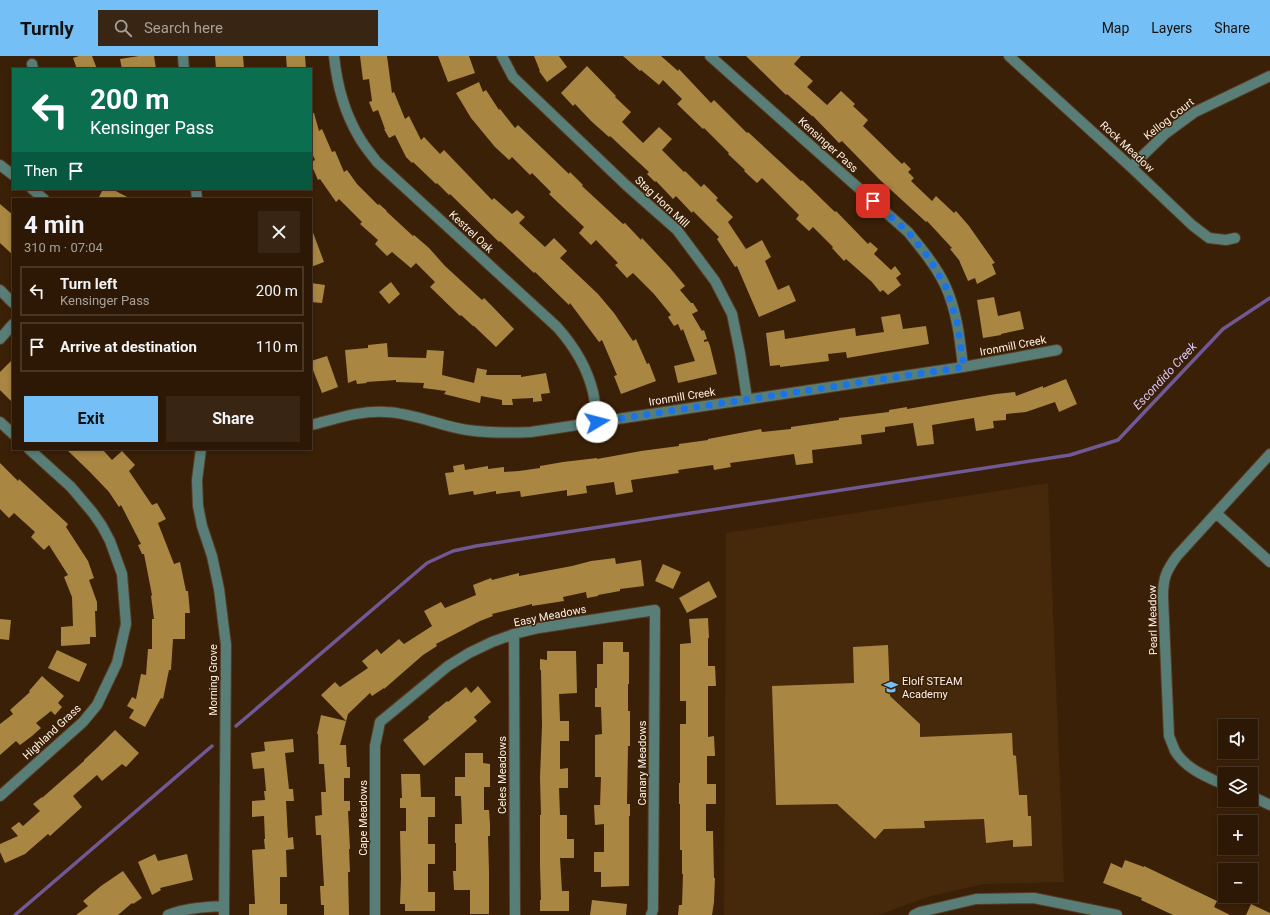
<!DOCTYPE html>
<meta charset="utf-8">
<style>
body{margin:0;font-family:Roboto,sans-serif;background:#382513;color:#f1f3f6;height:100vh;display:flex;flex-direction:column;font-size:15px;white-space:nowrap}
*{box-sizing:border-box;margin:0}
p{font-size:13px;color:#a6a09a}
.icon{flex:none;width:22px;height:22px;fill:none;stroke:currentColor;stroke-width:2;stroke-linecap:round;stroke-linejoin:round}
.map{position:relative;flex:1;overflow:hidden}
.side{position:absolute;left:12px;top:142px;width:300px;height:252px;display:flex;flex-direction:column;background:#2c1805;border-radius:0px;box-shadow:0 2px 6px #0003,0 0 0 1px #483727}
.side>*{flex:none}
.top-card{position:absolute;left:12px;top:12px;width:300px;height:122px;border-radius:0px;box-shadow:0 2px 6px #0003,0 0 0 1px #483727;background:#0b6e4f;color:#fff;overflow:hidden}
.buttons{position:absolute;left:1218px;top:663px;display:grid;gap:8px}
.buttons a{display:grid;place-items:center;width:40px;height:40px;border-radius:0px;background:#2c1805;box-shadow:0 2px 6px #0003,0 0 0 1px #483727;font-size:20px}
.pin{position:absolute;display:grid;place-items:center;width:34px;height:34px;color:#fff;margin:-17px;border-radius:8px;box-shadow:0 2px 6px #0006}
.me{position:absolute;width:44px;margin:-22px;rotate:82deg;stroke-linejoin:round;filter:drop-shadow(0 0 3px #0008)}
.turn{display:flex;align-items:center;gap:14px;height:84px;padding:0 12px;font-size:18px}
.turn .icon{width:52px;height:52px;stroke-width:2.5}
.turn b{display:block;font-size:28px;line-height:34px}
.then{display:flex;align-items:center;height:38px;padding:0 12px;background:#0003;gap:8px;font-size:15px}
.round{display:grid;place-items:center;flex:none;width:42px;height:42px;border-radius:0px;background:#382513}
.summary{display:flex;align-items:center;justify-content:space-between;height:68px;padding:0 12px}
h1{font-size:24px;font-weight:700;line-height:30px}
.action{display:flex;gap:8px;margin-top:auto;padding:8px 12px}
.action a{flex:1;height:46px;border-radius:0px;background:#74c0f6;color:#111;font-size:16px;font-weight:700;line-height:46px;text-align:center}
.action a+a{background:#382513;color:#f1f3f6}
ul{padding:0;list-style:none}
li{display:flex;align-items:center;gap:12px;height:50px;margin:0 8px 6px;padding:0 4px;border:2px solid #483727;border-radius:0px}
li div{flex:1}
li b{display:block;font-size:15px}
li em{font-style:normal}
header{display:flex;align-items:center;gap:24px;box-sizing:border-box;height:56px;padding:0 20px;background:#74c0f6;color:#111}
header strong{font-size:19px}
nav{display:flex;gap:22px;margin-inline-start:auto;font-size:14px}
.search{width:280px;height:36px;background:#382513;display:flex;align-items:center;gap:10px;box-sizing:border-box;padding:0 14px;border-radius:0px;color:#a6a09a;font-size:15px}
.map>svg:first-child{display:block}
</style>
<header>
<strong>Turnly</strong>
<div class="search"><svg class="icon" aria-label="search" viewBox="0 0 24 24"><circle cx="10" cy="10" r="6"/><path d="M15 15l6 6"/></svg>Search here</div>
<nav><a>Map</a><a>Layers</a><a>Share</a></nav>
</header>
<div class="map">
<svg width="1270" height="859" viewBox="0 0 1270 859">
<rect width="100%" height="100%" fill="#3a2007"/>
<!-- built -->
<path fill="#46280a" d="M1048 427 1064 826 984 828 931 840 878 859H724L726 477Z"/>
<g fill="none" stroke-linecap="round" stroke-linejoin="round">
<!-- stream -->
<path stroke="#705995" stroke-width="3.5" d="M236 670 427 507 453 495 476 490 1070 399 1118 384 1223 273 1270 242
M15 859 212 690"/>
</g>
<!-- building -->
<path fill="#aa8643" d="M79 0H92L97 13H77L73 2Z
M139 0H154L156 13H122L120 3Z
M215 0H243L244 13H216Z
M286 0H305L306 13H287Z
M360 0H387L392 37 394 36 405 63 409 60 421 84 424 81 440 98 444 94 492 144 494 142 512 158 517 154 525 161 519 167 545 191 554 182 567 195 560 202 598 238 614 257 633 285 636 283 647 308 649 307 656 325 621 338 614 320 617 319 602 284 599 286 570 247 569 249 535 216 534 217 500 185 499 186 450 138 449 139 437 127 436 128 413 106 412 107 406 101 395 79 389 82 384 73H385L378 54 373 56 369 46 372 45 369 23 363 24Z
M438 0H469L475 17 448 26Z
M534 0H559L567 11 547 26 539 15H540Z
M623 0H661L678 15 679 13 711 47 714 44 747 77 748 76 801 125 802 124 835 156 836 155 868 188 870 186 878 193 874 198 891 214 895 210 901 218 896 222 901 229 888 239 883 234 880 236 872 226 846 203 844 205 832 192 833 191 813 171 809 175 796 163 799 159 762 122 757 127 744 115 745 114 728 98 729 97 704 72 703 73 677 48 682 43 663 24 659 29 641 14 640 15Z
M746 0H801L794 8 813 25 807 31 827 49 841 35 855 48 853 50 868 64 863 70 902 108 904 106 911 113 908 116 914 122 911 125 932 145 936 140 954 157 956 155 969 170 995 207 992 208 996 218 977 228 975 222 968 225 959 204 950 193 952 192 927 165 926 166 879 123 842 85 839 87 813 60H812L787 38 786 39Z
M587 10 616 40 615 41 631 56 622 66 643 87 659 71 672 83 662 94 684 116 685 115 701 131 704 128 718 142 716 144 733 161 728 166 746 193 762 184 771 201 765 205 778 234 789 229 796 245 759 261 737 210 735 211 717 183 719 181 693 155 692 157 676 140 673 143 656 125 655 126 647 118 649 116 610 80 609 81 591 65 575 48 573 50 561 37Z
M479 26 483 36 486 34 499 54 500 53 515 72 518 69 569 118 570 116 583 129 582 130 623 168 625 167 641 184 642 182 670 212 685 230 680 234 691 247H693L698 255 692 258 702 275 704 274 707 283 704 284V286L708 285 710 290 717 318 678 327 674 310 695 305 683 273 681 275 678 268 674 270 668 261 671 259 654 238 633 217 627 222 615 209 618 207 596 184 591 189 579 177 584 171 549 138 551 136 532 117 530 119 512 101 509 104 495 91 471 62 456 37Z
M311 57H314L319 75 322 73 332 96 335 95 344 116 347 114 357 128 378 149 379 148 387 155H386L413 180 414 179 429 192 445 210 482 244 484 242 491 249 514 273 496 291 474 270H473L461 259 460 260 430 231 435 226 416 207 411 212 392 196 387 200 375 188 378 184 360 168 362 166 339 143 336 146 320 123 318 124 311 108V106L315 104 311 95Z
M103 133H112L131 143H98Z
M0 148 13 159V199L0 187Z
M311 174H312L324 206 311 211Z
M391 226 400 238 389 248 379 236Z
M311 227 325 229 322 247 311 246Z
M994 241 998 260 1020 255 1024 273 1001 278V279L983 282 977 244Z
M900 258 903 273 926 270 929 288 847 302 846 296 828 298 829 305 780 311V309L770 310 766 277 784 274 785 283 855 272 856 280 884 276 881 261Z
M387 287 388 301 426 302 427 294 444 295 442 319 474 327 477 312 487 314 486 319H521V321L546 317 550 337 541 338 542 345 533 346V342L512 343 513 349H502V344L481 340 480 347 444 338 446 335 423 332 424 327 396 326V324L366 326 367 327 357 328 356 324 348 327 345 294 368 292V289Z
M327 300 338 331 322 337 311 309V305Z
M13 303V347L0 334V316Z
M1066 323 1077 348 1059 356 1055 346 1026 356 1006 358V364L993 365 994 372 976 375 974 362 932 369 934 388 917 390 913 367 885 371V376L861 379 862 388 812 394 813 407 796 409 794 398 730 407 731 411 714 414 713 409 678 414 679 417 631 424 633 436 616 439 614 426 586 430 587 437 567 440V434L521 441 520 435 496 438V435L474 439 473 435 449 439 445 417 454 416 453 410 464 408 465 414 488 410V413L504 411V416L519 415 540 412V410L563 406 597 402V403L641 395 679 390V388L708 384V383L761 373 762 376 791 373V371L839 364V362L889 356V354L907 351V353L996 338 1015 336 1016 340 1043 330V332Z
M66 393H102L112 404 122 395 135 409 129 415 152 449 157 447 166 463 158 467 174 508 180 506 186 535H188L190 557H185V583H173L171 614H169L163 643 161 642 145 671 129 662 134 654 127 650 132 641 136 643 141 618 146 619 148 593H152V563H154L151 540 152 539 144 498H142L138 489 141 488 121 449 119 451 109 436 90 416Z
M0 407 18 425 19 423 68 468 66 471 88 505 94 522 89 524 97 546V555H95L96 581H90V588L61 590V571L73 570 72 541 64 521 68 519 49 489 44 494 31 481 35 476 14 457 9 462 0 453Z
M615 502 616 508 641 504 644 530 620 533V535L598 539V540L587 542 586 536 563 541 564 545 532 550V548L492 558 493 560 480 565 436 588 437 590 423 599 384 633V632L372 640 370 637 348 658 340 689H346L347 711H350V722H344V745H350V755H348L350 793H349L350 816H348L349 859H324V849H321L320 830H324L321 779H316L315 760 322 759 321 736H326L324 708H319L318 678H317L321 659 346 665 321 639 335 626 340 631 368 612 362 605 377 593 381 598 399 583 404 588 432 570 424 555 441 546 445 552 476 539 473 529 491 522 492 524 519 517V520L572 510 591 505Z
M663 508 681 516 673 533 655 525Z
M709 525 717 541 687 557 679 542Z
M708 562 709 582H708V610H715L716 630H708V681L714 680 715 700H707V728H716V748H706V775H713L714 822H715L714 846 712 859H678L679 849H682L683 818H682V794H680V748H679V727H680V668H686V645H680V588L691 587 689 563Z
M0 563 11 564 9 584 0 583Z
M603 586H623V596H629V628H628V655H630V690H628L627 748H630V760H629V830L601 831V816H594V796H604V768L595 769 594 749H600L601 721H595V679L602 678 601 651H595V632H597V608H603Z
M888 589 890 640 920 668V681L1012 677 1013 699 1016 700 1019 739H1027L1028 760H1031L1032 790 1013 791V784L986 787 984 763 924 765 925 772 884 773 875 783 837 748 776 749 772 630 854 627 853 591Z
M57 594 87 608 79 626 48 612Z
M547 595H576L577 637 559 638 560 665H569V685H560V713L568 712V732H559L560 759H567V783H574V802H560L562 835H569V855H540V844H541L540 809V759H541L540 722 542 670 541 614H540V603L547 604Z
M42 620 64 640 58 647 62 651 55 659 51 655 36 667 41 672 32 680 20 689 16 685 0 699V668L13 658 10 654 30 636 29 635Z
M478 630 491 646 474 661 477 665 424 710 403 684 429 663 428 661 447 645 448 646 466 631 471 637Z
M115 674 139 697 126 711 122 708 102 725 97 719 73 740 82 751 50 780 48 778 25 798 5 807 0 796V788L18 780 11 772 19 766 23 770 40 755 33 748 42 741V742L84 705V704L98 691Z
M293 683 294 696 285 697 289 733H293L294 745H286L288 782 293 781 294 793 286 794 287 821H280V848H287V859H249V848H255L252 794 265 793 264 783H265L264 760 252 761V745L265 744 264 735H266L264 712 253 713 251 697 265 695 264 686Z
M465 697H483V707L490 708V731H484V754H489L490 768V780H488L489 815V858H470V834H454L453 815H456V787H455V768H462L461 740H455V721H465Z
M401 718H420L421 741H435V761H428V788H435V808H428V836H435V855H405V848H400L401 822 400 775H406V752H400V742H402Z
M155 798 158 805 187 798 193 824 160 832 161 834 152 839 138 806Z
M1125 804 1144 811V810L1217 845 1214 851 1230 859H1173L1141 844 1142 842 1103 827 1111 807 1122 812Z
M123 815 142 842 133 848 132 847 118 859H76L88 850 83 845 101 830Z
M592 844 627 848 626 859H590Z
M1251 848 1270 857V859H1246Z"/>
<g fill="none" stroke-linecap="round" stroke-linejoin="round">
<defs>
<path id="minor" d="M183 0 184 13
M334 0C337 29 344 56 359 81 364 90 371 98 377 106L557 271C574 290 587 311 593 336 595 345 596 356 597 366
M502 0 513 21 626 129 677 174 715 225 732 258 740 297 747 343
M710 0 908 176C921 192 936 210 945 229 957 255 960 283 963 311
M1009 0 1131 111 1192 169 1209 182 1226 184 1235 182
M32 8 33 13
M0 109 13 119
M1131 111 1165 78 1195 56 1270 20
M32 133 44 143
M196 133 197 143
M0 234 13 247
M0 283 13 268
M0 366 13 378
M311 369C336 363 361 354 386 356 414 357 440 370 467 374 488 377 509 377 531 376L963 311 1057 294
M201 393 197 424 198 450 202 470 212 500 219 533 226 589 224 859
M1216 457 1270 506
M514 578 515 859
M1225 729C1207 721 1186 713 1175 695 1173 690 1171 685 1169 680L1163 541C1163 522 1166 515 1177 500L1270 398
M0 740 83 666 97 649 117 607 126 568 122 518 110 485 102 470 93 457 71 431 29 393
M1251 740 1270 749
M168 859C186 852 205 851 224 850
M375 859V690L380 666 448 610 469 597 492 586 514 578 539 572 655 554 653 854 651 859
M914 859 920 856 976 843 1034 842 1117 859"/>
</defs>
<!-- minor casing -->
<use href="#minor" stroke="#563d26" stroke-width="12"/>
<!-- minor -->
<use href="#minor" stroke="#597e77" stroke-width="10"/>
</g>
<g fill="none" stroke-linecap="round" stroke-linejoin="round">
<!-- route -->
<path stroke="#1a73e8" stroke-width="7" stroke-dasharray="0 12.6" d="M597 366 964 311 957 266 945 229 928 201 908 176 873 145"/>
</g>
<!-- icons -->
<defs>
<symbol id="school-bare" viewBox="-9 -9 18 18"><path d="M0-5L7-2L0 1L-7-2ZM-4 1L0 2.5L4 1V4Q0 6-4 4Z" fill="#74c0f6" stroke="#3a2007" stroke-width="2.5" paint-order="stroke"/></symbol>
</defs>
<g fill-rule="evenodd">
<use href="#school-bare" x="881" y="621" width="20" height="20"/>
</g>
<g text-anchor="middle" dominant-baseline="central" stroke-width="3" stroke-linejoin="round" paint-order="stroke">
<!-- street labels -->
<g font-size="11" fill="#fff1e7" stroke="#3a2007">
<text transform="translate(1169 63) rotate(-38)">Kellog Court</text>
<text transform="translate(828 89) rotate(42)">Kensinger Pass</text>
<text transform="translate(1127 91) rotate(43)">Rock Meadow</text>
<text transform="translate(662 146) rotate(43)">Stag Horn Mill</text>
<text transform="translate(471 176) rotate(43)">Kestrel Oak</text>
<text transform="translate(1013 290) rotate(-11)">Ironmill Creek</text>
<text transform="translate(682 341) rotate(-9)">Ironmill Creek</text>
<text transform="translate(550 560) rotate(-11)">Easy Meadows</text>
<text transform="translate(1153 564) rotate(-91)">Pearl Meadow</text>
<text transform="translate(213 624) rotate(-90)">Morning Grove</text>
<text transform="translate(52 676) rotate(-43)">Highland Grass</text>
<text transform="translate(642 707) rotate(-90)">Canary Meadows</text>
<text transform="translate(502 719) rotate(-90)">Celes Meadows</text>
<text transform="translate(363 762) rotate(-90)">Cape Meadows</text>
</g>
<!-- poi labels -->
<g font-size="11" fill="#fff1e7" stroke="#3a2007" text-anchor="start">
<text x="902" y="625">Elolf STEAM<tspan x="902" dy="13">Academy</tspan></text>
</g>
<!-- water labels -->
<g font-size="12" font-style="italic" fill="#dcc9fe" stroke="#3a2007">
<text transform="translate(1165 320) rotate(-47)">Escondido Creek</text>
</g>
</g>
</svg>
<div class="buttons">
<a><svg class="icon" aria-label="sound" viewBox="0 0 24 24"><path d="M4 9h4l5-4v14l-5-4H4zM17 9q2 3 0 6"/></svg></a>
<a><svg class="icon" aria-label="layers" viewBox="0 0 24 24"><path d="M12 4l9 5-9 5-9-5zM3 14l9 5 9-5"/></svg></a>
<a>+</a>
<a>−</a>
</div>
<div class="pin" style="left:873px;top:145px;background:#d93025"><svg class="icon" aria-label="arrive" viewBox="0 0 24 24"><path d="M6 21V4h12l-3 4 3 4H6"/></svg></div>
<svg class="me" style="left:597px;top:366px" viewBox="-20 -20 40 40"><circle r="19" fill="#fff"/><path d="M0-13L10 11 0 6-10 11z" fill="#1a73e8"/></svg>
<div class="top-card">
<div class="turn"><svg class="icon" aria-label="left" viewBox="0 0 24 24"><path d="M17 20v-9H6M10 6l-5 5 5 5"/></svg><div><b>200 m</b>Kensinger Pass</div></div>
<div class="then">Then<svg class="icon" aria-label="arrive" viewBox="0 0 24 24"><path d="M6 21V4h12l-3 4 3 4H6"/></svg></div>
</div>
<section class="side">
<div class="summary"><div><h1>4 min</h1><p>310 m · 07:04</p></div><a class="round"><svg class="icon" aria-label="close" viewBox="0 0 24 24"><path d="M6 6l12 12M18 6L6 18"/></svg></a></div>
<ul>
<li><svg class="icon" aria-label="left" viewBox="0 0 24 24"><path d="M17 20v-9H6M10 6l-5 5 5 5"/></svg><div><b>Turn left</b><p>Kensinger Pass</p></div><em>200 m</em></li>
<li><svg class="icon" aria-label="arrive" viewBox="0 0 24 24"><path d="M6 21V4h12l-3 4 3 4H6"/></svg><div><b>Arrive at destination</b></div><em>110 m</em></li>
</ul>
<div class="action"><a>Exit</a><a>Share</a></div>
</section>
</div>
